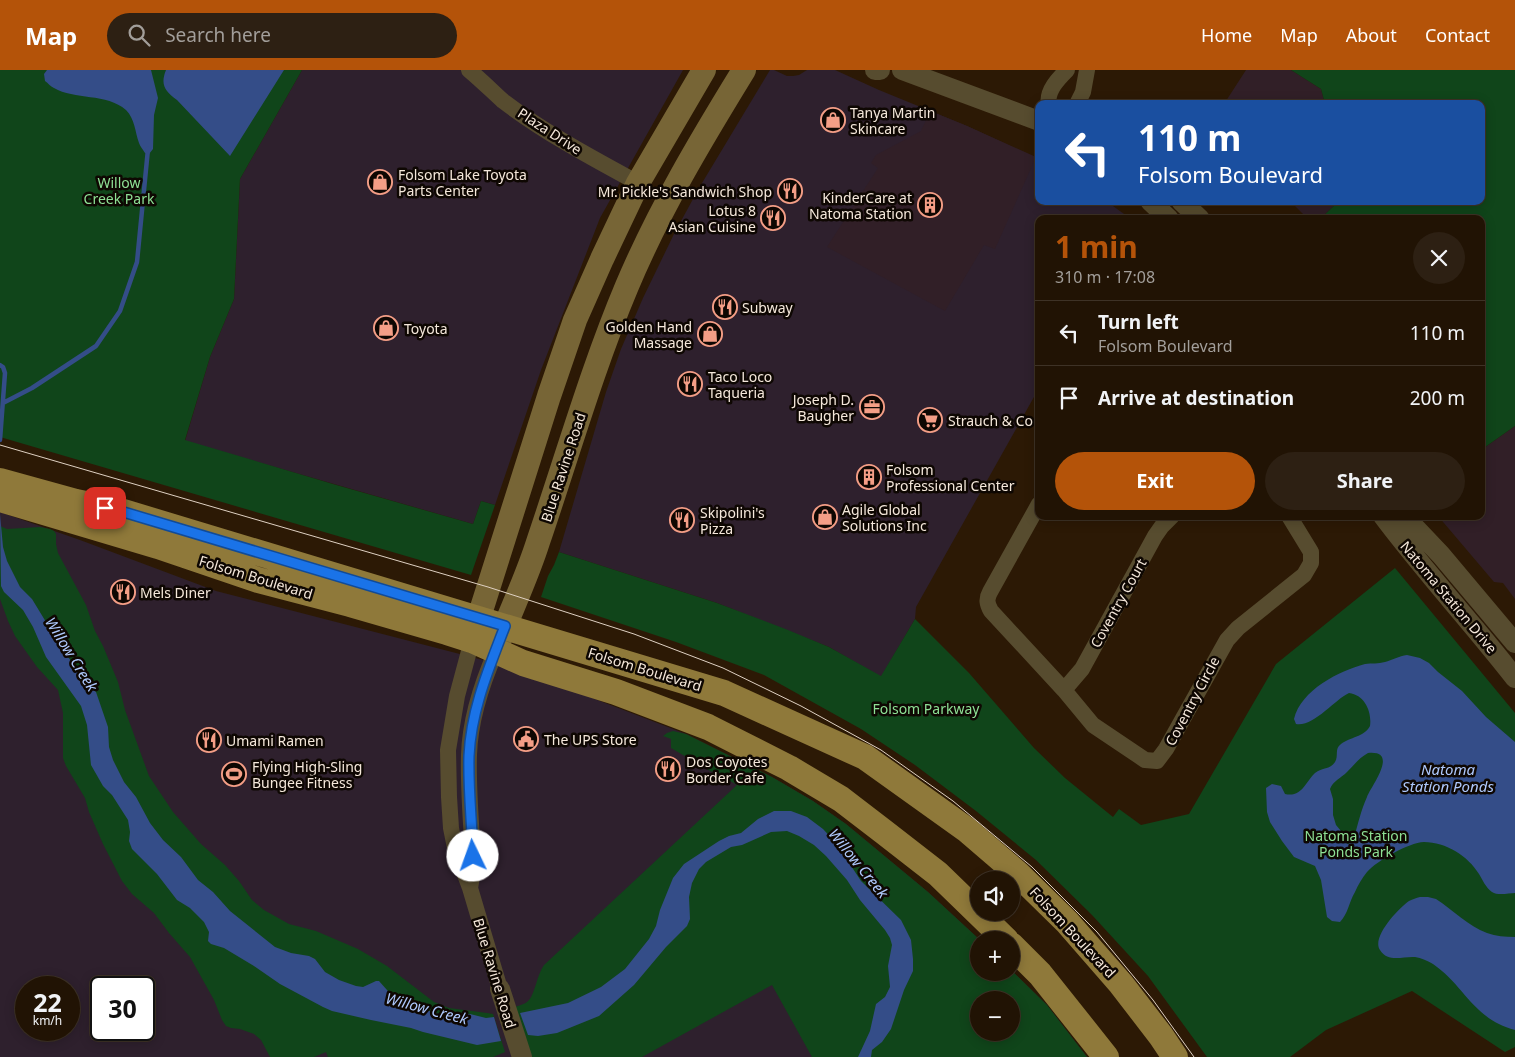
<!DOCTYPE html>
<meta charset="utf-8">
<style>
body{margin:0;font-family:"Noto Sans",sans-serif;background:#2d2013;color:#f1f3f6;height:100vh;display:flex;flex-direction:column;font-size:19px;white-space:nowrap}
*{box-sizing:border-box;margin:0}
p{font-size:16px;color:#a29e9a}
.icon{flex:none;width:28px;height:28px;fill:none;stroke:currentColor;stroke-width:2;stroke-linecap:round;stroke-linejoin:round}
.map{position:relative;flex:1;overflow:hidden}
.drawer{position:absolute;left:1035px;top:145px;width:450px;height:305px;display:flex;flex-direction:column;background:#211304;border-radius:10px;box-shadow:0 2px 12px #0003,0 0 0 1px #3e3226}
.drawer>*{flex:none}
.banner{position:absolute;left:1035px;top:30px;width:450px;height:105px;border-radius:10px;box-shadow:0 2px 12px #0003,0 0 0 1px #3e3226;background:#1a4fa0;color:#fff;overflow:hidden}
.controls{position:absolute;left:970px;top:801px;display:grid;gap:10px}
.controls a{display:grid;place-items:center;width:50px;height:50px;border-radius:50%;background:#211304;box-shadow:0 2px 12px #0003,0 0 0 1px #3e3226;font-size:25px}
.speed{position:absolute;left:15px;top:906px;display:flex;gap:10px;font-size:25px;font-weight:700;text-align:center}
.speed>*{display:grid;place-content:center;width:65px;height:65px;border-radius:50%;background:#211304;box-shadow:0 2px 12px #0003,0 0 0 1px #3e3226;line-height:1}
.speed small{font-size:12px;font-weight:400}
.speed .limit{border:2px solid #111;border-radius:8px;background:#fff;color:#111}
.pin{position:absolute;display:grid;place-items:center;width:42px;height:42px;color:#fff;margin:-21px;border-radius:10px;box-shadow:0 2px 8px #0006}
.me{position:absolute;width:55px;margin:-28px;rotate:357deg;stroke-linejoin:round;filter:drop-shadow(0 0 4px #0008)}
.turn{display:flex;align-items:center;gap:18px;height:105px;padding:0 20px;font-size:22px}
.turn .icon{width:65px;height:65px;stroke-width:2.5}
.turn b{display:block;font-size:35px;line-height:42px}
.round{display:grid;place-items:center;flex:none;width:52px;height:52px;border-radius:26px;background:#2d2013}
.overview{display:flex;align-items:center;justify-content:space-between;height:85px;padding:0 20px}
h1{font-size:30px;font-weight:700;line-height:38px;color:#b45309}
.cta{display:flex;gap:10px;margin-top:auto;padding:10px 20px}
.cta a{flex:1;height:58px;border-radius:30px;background:#b45309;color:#fff;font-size:20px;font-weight:700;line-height:58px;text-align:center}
.cta a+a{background:#2d2013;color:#f1f3f6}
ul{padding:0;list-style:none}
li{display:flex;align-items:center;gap:15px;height:65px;padding:0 20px;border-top:1px solid #3e3226}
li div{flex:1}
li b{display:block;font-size:19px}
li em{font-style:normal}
header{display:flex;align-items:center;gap:30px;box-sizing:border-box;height:70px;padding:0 25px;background:#b45309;color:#fff}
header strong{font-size:24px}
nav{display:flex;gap:28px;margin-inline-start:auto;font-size:18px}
.search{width:350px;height:45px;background:#2d2013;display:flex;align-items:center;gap:12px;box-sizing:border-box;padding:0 18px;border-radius:28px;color:#a29e9a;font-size:19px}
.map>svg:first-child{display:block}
</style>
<header>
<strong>Map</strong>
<div class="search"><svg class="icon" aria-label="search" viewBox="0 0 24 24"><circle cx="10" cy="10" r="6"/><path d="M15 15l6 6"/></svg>Search here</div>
<nav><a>Home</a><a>Map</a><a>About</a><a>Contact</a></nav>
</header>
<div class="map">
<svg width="1515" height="987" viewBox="0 0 1515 987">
<rect width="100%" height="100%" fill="#2c1905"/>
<!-- commercial -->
<path fill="#2e202d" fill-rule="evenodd" d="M302 0H683L600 148 541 300 495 435 481 431 473 454 185 371 210 287 234 229 240 109Z
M770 0H774L787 6H793L799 5 807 0H835L879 20 967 56 1039 89V131H1106L1131 149H1039V318L916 537 915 549 881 607 829 577 717 533 559 482 606 322 621 279 643 228 674 164 699 118Z
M0 442 80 470 216 521 514 598 686 664 772 707 813 731 846 754 928 822 980 870 979 902H1011V900L1047 935 1087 987H0ZM26 918H69V960H26ZM101 918H144V960H101ZM979 930H1011V962H979Z"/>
<!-- education -->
<path fill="#311f27" d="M1246 0H1291L1321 19 1325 34H1224Z
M930 41 967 56 1036 87 995 179 984 175 945 241 827 177 878 98 871 93 876 85 921 61Z
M1290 131H1339L1320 149H1308Z
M1515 356V529L1503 513 1494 512 1438 446H1481V380Z"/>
<!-- green -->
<path fill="#10451a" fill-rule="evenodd" d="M0 0H302L240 109 234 229 210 287 185 370 333 414 473 454 481 431 495 435 471 505 0 367Z
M1291 0H1515V356L1481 380V149H1320L1339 131H1481V34H1325L1321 19Z
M0 456 7 459 40 457 50 459 54 461 56 464V474L58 483 86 535 95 561 103 576 118 612 125 640 149 706 173 742 201 774 225 795 239 811 252 830 264 840 289 854 316 861 358 879 387 896 434 932 449 938 487 943 493 944 505 982 493 987H328L326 982 314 987H270L261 970 254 964 240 959 231 958 226 956 222 950 214 930 190 887 169 863 154 843 132 824 122 811 103 774 89 742 85 728 66 696 63 688V643L58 620 37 597 15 566 8 551 0 529Z
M559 482 717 533 788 560 829 577 881 606 915 549 969 603 1034 678 1065 708 1113 747 1119 739 1141 755 1189 744 1276 594 1395 498 1515 643V977L1505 982 1412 921 1326 960 1290 987H1207L1148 906 1092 845 1036 790 976 741 915 695 861 659 764 605 676 572 541 527 548 506 554 495Z
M673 661 686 664 772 707 813 731 846 754 928 822 980 870 979 902H1011V900L1047 935 1087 987H812L772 915 642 987H532L515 937C520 935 526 934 529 930 535 923 537 905 544 895L737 715 713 701 712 702 671 678V669L663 666 667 663ZM979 930H1011V962H979Z"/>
<!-- water -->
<path fill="#344d88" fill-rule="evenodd" d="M47 0H151L158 28 154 45 153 79 149 84 145 83C143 80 140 76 139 73 135 62 135 49 126 40 107 23 74 30 54 18 51 17 48 13 45 11L44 4Z
M166 0H284L230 86 177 30C165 21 160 15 166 0Z
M0 444 3 477 7 491 20 517 32 529 63 580 84 609 96 622 108 657 109 677 113 690 124 712 136 727 150 753 163 770 181 787 198 810 213 822 230 841 275 877 291 883 309 886 315 889 325 902 339 910 356 916 363 917 376 911H379L395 929 402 933 440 944H470L486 948 494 947 501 971 477 975 423 962 411 958 371 950 332 941 323 937 280 914 254 896 224 878 211 874 208 871 209 862 204 852 190 838 177 830 157 804 132 779 129 771 130 762 128 750 112 725 103 716 91 695 87 655 81 636 46 587 33 557 23 540 4 522 1 516Z
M1407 585 1420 588 1429 593 1438 602 1462 621 1486 647 1515 672V823C1509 823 1498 826 1492 822 1486 818 1482 809 1479 804 1468 786 1446 772 1424 772 1408 773 1378 790 1367 802 1362 808 1358 815 1355 822 1349 832 1348 844 1340 852L1332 851 1327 847 1321 810 1315 796 1294 787 1282 771 1270 752 1267 742 1266 718 1272 714 1281 716 1285 724C1302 728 1306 711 1315 703 1322 697 1330 700 1335 692 1339 686 1334 679 1341 674 1350 667 1364 667 1370 656 1372 642 1365 625 1349 623 1334 630 1314 657 1296 654L1294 649C1301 620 1339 601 1365 594 1372 593 1378 594 1385 592 1392 590 1399 586 1407 585ZM1368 683C1400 680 1371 716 1367 727 1361 740 1358 754 1354 768L1351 772 1348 774 1343 771 1341 761 1336 755 1333 745V729L1330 719C1333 711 1341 708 1347 702 1354 695 1359 688 1368 683Z
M774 741H791L807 747 823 759 836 773 861 811 901 850 911 870 913 889V901L904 920 891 959 882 972 872 980 871 987H858L870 961 876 934 885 927 890 917 888 896 892 875 890 868 885 860 860 830 847 810 826 786 814 775 799 766 787 761 771 762 742 775 731 777 706 792 699 799 692 813 689 827 690 849 687 856 666 877 634 915 599 946 557 963 538 966 528 965 520 943 568 933 601 917 625 899 649 869 656 856 660 840 673 808 684 794 719 771 729 766 741 763 758 749Z
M1420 827H1428L1436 829C1453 840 1468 856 1487 863 1496 866 1505 867 1515 867V960C1473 949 1465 916 1433 894 1428 891 1421 888 1415 887 1403 886 1388 893 1380 880 1371 867 1399 838 1409 831 1413 829 1416 828 1420 827Z"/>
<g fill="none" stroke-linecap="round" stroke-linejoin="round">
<!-- stream -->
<path stroke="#344d88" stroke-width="4.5" d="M0 295 3 297 5 303 0 370
M3 333 32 318 96 276 120 241 137 192 148 79"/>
<!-- minor -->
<path stroke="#574c2f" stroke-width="16" d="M469 0C481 10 492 21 503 31 545 63 592 88 638 113
M1049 34C1046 21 1059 8 1067 0
M1077 34 1083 22 1087 0
M1039 434 990 522C986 529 987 534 991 541L1064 620 1093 655 1145 690 1157 691 1166 679 1227 570 1238 558 1304 505 1311 493V482L1289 446
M472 570 457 626 448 680 449 727 451 758 455 778 470 818 500 919
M1064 620 1082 599 1155 466 1162 456 1172 446
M470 818 473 801V785C471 752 468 718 469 685 470 649 482 613 496 581"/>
<!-- tertiary -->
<path stroke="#574c2f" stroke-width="20" d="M875 0H880
M902 0 1039 51
M1150 131 1169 149
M1181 131 1200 149
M1383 446C1425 502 1472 553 1515 608
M1404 446 1441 485 1515 573
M500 919 522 987"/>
<!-- secondary -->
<path stroke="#776536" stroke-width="24" d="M473 566 549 326 575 250 602 189 638 113 704 0
M498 574C511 540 527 507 538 472 567 387 592 299 627 216 659 140 701 70 744 0"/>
<!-- primary -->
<path stroke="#8f793a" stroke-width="26" d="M0 411 76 432 120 441 724 623 865 687 967 760 1017 803 1067 852 1121 914 1161 966 1175 987
M0 429 158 476 258 510 350 534 447 562 472 570 523 593 616 622 708 657 789 698 841 729 884 762 938 804 1006 870
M1011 875 1040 904 1106 987"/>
<!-- tram -->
<path stroke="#dfd1c3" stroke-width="1" d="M0 375 488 517 634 564 723 598 801 636 881 680 953 731 1032 797 1097 862 1153 930 1194 987"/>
</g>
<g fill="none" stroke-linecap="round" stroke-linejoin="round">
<defs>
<path id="route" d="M105 438 120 441 505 556C489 598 471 640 469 686 468 719 472 752 473 786"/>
</defs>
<!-- route casing -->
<use href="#route" stroke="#114b97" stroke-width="12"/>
<!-- route -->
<use href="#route" stroke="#1a73e8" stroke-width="9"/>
</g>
<!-- icons -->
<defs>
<symbol id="shop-ring" viewBox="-11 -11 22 22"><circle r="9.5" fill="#0e0702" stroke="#f49e86" stroke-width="1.5"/><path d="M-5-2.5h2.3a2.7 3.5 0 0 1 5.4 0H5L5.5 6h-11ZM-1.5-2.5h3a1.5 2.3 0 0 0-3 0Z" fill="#f49e86"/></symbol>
<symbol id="restaurant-ring" viewBox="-11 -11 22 22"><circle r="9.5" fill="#0e0702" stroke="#f49e86" stroke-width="1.5"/><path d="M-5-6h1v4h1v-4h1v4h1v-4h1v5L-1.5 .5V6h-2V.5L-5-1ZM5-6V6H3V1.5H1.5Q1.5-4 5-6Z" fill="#f49e86"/></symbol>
<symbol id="building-ring" viewBox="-11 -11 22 22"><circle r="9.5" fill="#0e0702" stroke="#f49e86" stroke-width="1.5"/><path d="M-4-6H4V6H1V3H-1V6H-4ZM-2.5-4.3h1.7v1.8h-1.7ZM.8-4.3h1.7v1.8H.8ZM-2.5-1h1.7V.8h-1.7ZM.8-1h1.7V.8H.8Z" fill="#f49e86"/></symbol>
<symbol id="office-ring" viewBox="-11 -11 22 22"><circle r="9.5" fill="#0e0702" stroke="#f49e86" stroke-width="1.5"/><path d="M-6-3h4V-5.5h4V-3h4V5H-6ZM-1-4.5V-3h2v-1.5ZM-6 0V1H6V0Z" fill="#f49e86"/></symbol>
<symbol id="supermarket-ring" viewBox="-11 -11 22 22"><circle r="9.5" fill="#0e0702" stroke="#f49e86" stroke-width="1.5"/><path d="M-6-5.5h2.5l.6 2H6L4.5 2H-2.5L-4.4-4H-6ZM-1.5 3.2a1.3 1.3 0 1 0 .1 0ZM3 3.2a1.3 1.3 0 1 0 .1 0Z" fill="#f49e86"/></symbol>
<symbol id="civic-ring" viewBox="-11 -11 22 22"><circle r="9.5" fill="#0e0702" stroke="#f49e86" stroke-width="1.5"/><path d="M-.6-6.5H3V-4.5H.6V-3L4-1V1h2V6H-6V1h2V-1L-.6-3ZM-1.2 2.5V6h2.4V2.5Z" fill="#f49e86"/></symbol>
<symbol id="stadium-ring" viewBox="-11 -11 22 22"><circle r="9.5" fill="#0e0702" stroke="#f49e86" stroke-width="1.5"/><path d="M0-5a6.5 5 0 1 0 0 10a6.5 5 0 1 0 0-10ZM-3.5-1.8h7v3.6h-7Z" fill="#f49e86"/></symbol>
</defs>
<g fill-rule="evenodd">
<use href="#shop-ring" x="819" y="36" width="28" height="28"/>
<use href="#shop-ring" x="366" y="98" width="28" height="28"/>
<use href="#restaurant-ring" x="776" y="107" width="28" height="28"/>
<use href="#building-ring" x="916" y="121" width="28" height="28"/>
<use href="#restaurant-ring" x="759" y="134" width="28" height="28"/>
<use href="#restaurant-ring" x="711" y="223" width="28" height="28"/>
<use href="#shop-ring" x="372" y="244" width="28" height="28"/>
<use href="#shop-ring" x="696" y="250" width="28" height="28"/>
<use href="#restaurant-ring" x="676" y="300" width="28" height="28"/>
<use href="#office-ring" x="858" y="323" width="28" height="28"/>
<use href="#supermarket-ring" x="916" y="336" width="28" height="28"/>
<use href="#building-ring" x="855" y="393" width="28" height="28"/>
<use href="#shop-ring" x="811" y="433" width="28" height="28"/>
<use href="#restaurant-ring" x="668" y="436" width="28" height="28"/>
<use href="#restaurant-ring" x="109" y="508" width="28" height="28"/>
<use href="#civic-ring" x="512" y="655" width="28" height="28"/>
<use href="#restaurant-ring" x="195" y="656" width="28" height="28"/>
<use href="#restaurant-ring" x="654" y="685" width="28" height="28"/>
<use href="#stadium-ring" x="220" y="690" width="28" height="28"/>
</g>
<g text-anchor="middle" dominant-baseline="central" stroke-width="5" stroke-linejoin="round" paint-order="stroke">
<!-- poi labels -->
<g font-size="14" fill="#f5e8db" stroke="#0e0702" text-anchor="start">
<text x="850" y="42">Tanya Martin<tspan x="850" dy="16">Skincare</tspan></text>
<text x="398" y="104">Folsom Lake Toyota<tspan x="398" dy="16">Parts Center</tspan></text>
<text x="772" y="121" text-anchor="end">Mr. Pickle's Sandwich Shop</text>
<text x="912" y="127" text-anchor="end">KinderCare at<tspan x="912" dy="16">Natoma Station</tspan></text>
<text x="756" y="140" text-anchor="end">Lotus 8<tspan x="756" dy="16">Asian Cuisine</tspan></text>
<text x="742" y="237">Subway</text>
<text x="692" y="256" text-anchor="end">Golden Hand<tspan x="692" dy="16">Massage</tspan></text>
<text x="404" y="258">Toyota</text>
<text x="708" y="306">Taco Loco<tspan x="708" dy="16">Taqueria</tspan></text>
<text x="854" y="329" text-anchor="end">Joseph D.<tspan x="854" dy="16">Baugher</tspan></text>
<text x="948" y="350">Strauch &amp; Co</text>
<text x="886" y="399">Folsom<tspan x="886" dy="16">Professional Center</tspan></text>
<text x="842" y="439">Agile Global<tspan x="842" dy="16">Solutions Inc</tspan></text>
<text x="700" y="442">Skipolini's<tspan x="700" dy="16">Pizza</tspan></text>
<text x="140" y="522">Mels Diner</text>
<text x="544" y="669">The UPS Store</text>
<text x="226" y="670">Umami Ramen</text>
<text x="686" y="691">Dos Coyotes<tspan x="686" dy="16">Border Cafe</tspan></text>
<text x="252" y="696">Flying High-Sling<tspan x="252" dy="16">Bungee Fitness</tspan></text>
</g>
<!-- street labels -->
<g font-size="14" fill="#f5e8db" stroke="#0e0702">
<text transform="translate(550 61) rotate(33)">Plaza Drive</text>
<text transform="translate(563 397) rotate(-72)">Blue Ravine Road</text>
<text transform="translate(256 507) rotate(17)">Folsom Boulevard</text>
<text transform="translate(1449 527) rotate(50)">Natoma Station Drive</text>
<text transform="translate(1118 533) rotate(-61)">Coventry Court</text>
<text transform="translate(645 599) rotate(17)">Folsom Boulevard</text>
<text transform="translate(1192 631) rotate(-62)">Coventry Circle</text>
<text transform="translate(1073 862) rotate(47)">Folsom Boulevard</text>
<text transform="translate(495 903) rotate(73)">Blue Ravine Road</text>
</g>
<!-- park labels -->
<g font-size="14" fill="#8ee195" stroke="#0e0702">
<text x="119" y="112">Willow<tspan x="119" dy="16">Creek Park</tspan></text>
<text x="926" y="638">Folsom Parkway</text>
<text x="1356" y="765">Natoma Station<tspan x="1356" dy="16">Ponds Park</tspan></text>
</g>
<!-- water labels -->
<g font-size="15" font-style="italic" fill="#aec8fc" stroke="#0e0702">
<text transform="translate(72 584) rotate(58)">Willow Creek</text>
<text x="1448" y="699">Natoma<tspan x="1448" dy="17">Station Ponds</tspan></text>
<text transform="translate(859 793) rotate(51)">Willow Creek</text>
<text transform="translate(427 938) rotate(15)">Willow Creek</text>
</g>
</g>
</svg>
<div class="controls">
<a><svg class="icon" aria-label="sound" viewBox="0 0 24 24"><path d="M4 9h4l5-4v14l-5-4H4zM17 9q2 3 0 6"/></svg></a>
<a>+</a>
<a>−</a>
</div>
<div class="speed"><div>22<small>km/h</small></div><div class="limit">30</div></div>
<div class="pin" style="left:105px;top:438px;background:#d93025"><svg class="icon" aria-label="arrive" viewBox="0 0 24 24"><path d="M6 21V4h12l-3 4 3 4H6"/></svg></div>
<svg class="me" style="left:473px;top:786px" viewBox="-20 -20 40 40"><circle r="19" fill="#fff"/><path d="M0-13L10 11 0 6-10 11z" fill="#1a73e8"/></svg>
<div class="banner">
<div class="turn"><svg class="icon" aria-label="left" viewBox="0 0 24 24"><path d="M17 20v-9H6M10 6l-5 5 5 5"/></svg><div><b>110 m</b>Folsom Boulevard</div></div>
</div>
<section class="drawer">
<div class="overview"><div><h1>1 min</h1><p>310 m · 17:08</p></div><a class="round"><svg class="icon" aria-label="close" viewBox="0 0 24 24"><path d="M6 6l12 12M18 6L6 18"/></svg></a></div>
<ul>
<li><svg class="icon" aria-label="left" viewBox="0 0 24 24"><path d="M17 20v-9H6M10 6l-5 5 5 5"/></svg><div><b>Turn left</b><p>Folsom Boulevard</p></div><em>110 m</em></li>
<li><svg class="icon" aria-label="arrive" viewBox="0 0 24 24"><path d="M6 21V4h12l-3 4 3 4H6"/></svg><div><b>Arrive at destination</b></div><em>200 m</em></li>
</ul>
<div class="cta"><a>Exit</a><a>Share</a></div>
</section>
</div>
